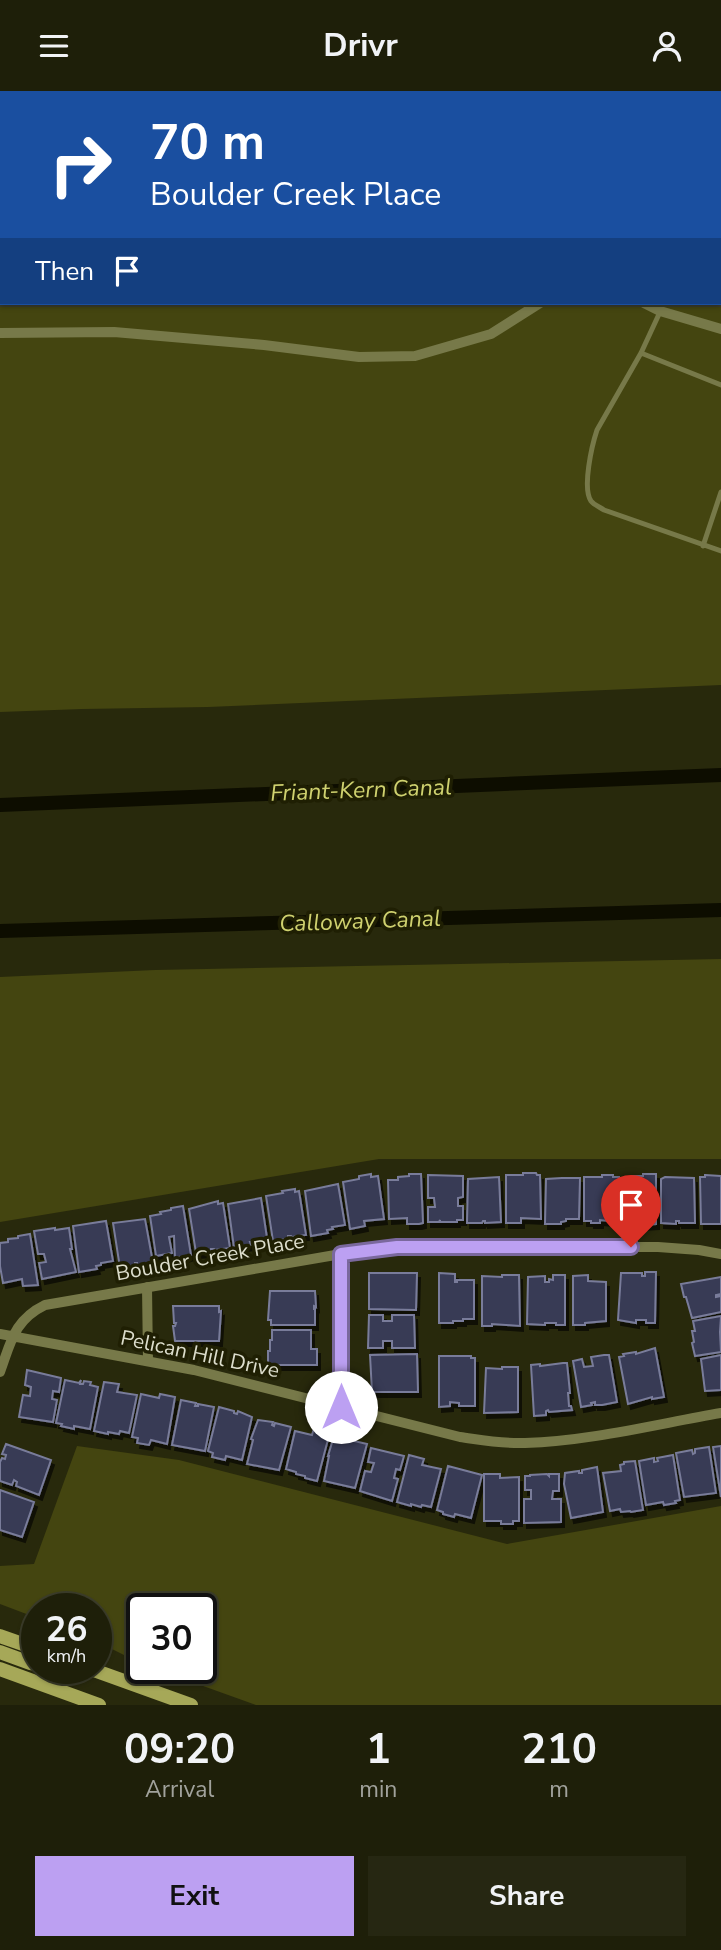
<!DOCTYPE html>
<style>
body{margin:0;font-family:"Nunito Sans",sans-serif;background:#262712;color:#f1f3f6;height:100vh;display:flex;flex-direction:column;font-size:26px;white-space:nowrap}
*{box-sizing:border-box;margin:0}
p{font-size:23px;color:#a1a29c}
.icon{flex:none;width:38px;height:38px;fill:none;stroke:currentColor;stroke-width:2;stroke-linecap:round;stroke-linejoin:round}
.map{position:relative;height:1614px;overflow:hidden}
.details{display:flex;flex-direction:column;background:#1e1f09;flex:1}
.details>*{flex:none}
.top-card{position:absolute;left:0px;top:0px;width:721px;height:214px;box-shadow:0 2px 5px #0004,0 0 0 2px #3c3d2a;background:#1a4fa0;color:#fff;overflow:hidden}
.speed{position:absolute;left:21px;top:1502px;display:flex;gap:14px;font-size:35px;font-weight:700;text-align:center}
.speed>*{display:grid;place-content:center;width:91px;height:91px;border-radius:50%;background:#1e1f09;box-shadow:0 2px 5px #0004,0 0 0 2px #3c3d2a;line-height:1}
.speed small{font-size:18px;font-weight:400}
.speed .limit{border:4px solid #111;border-radius:10px;background:#fff;color:#111}
.pin{position:absolute;display:grid;place-items:center;width:60px;height:60px;color:#fff;margin:-72px -30px;border-radius:50% 50% 50% 0;rotate:-45deg;box-shadow:0 0 7px #0007}
.pin .icon{rotate:45deg}
.me{position:absolute;width:77px;margin:-38px;rotate:0deg;stroke-linejoin:round;filter:drop-shadow(0 0 5px #0008)}
.turn{display:flex;align-items:center;gap:24px;height:147px;padding:0 35px;font-size:32px}
.turn .icon{width:91px;height:91px;stroke-width:2.5}
.turn b{display:block;font-size:49px;line-height:60px}
.then{display:flex;align-items:center;height:66px;padding:0 35px;background:#0003;gap:14px;font-size:26px}
.eta{display:flex;justify-content:space-evenly;align-items:center;height:119px;text-align:center}
.eta b{font-size:42px;font-weight:700;line-height:49px}
.button{display:flex;gap:14px;margin-top:auto;padding:14px 35px}
.button a{flex:1;height:80px;border-radius:0px;background:#bca0f2;color:#111;font-size:28px;font-weight:700;line-height:80px;text-align:center}
.button a+a{background:#262712;color:#f1f3f6}
header{display:flex;justify-content:space-between;align-items:center;height:91px;padding:0 35px;background:#1e1f09;font-size:32px;font-weight:700}
.map>svg:first-child{display:block}
</style>
<header><svg class="icon" aria-label="menu" viewBox="0 0 24 24"><path d="M4 6h16M4 12h16M4 18h16"/></svg>Drivr<svg class="icon" aria-label="person" viewBox="0 0 24 24"><circle cx="12" cy="8" r="4"/><path d="M4 21q1-7 8-7t8 7"/></svg></header>
<div class="map">
<svg width="721" height="1614" viewBox="0 0 721 1614">
<defs>
<filter id="shadow"><feDropShadow dx="3" dy="5" stdDeviation="0" flood-color="#0009"/></filter>
</defs>
<rect width="100%" height="100%" fill="#28290c"/>
<!-- green -->
<path fill="#444510" d="M468 0H661L676 2H468Z
M719 5H721V594L208 616 82 618 0 621V93H2V212H719Z
M721 868V1068H379L0 1131V886L155 879Z
M77 1355 179 1369 507 1453 721 1415V1614H256L153 1577H201V1517H142V1573L96 1550V1517H37V1527L0 1513V1475L34 1473Z"/>
<g fill="none" stroke-linecap="round" stroke-linejoin="round">
<!-- canal -->
<path stroke="#0d0d00" stroke-width="14" d="M0 714 721 684
M0 840 721 819"/>
</g>
<!-- building -->
<path fill="#373a54" stroke="#797c9a" stroke-width="2" filter="url(#shadow)" d="M134 0H164L165 2H132Z
M217 0V2L169 1 171 0Z
M228 0H275L276 2H228Z
M282 0H328V2H282Z
M338 0H358L361 2 362 0 383 1V2H337Z
M0 39 2 43V74H0Z
M523 1082H536L537 1084H540L541 1128 521 1127V1132H506V1084H523Z
M371 1083V1086L378 1085 384 1128 364 1130 365 1135 350 1138 343 1091 359 1088V1085Z
M409 1083H421L423 1132 419 1133H407V1127L389 1128 388 1089H398V1086L409 1085Z
M643 1083H656V1133L640 1134 641 1126H622V1088L632 1087V1085H643Z
M428 1084 463 1085V1106L458 1107V1115H463V1129H457V1131H440V1129L439 1131H428V1116H435L434 1107H428Z
M602 1084H613V1086H619V1131L600 1129V1132H591V1130H584V1086H602Z
M705 1084 721 1085V1133H701L700 1086H705Z
M499 1086 501 1131 485 1132V1130H483L482 1132H467L468 1088Z
M665 1086 694 1087 695 1132H679V1130H676V1133L661 1132V1088Z
M562 1087H580L579 1128H566V1130L561 1131V1133H545L546 1088Z
M338 1093 345 1134 332 1136 333 1138 327 1139 328 1142 311 1145 305 1100Z
M295 1098V1101L299 1100 306 1144 292 1146 291 1145H288V1148L273 1150 266 1105 283 1102 282 1100Z
M261 1107 267 1147 254 1149 255 1151H250L251 1154 234 1157 228 1113Z
M218 1110V1113L223 1112 230 1157 215 1159 214 1158H211V1161L196 1162 189 1118Z
M183 1115 191 1164 179 1168V1166L175 1167 174 1145 169 1146 172 1162 156 1165 150 1125 161 1123 160 1121 171 1119V1117Z
M145 1128 153 1172 137 1175V1172H135V1175L120 1177 113 1132Z
M106 1130 113 1170 101 1172V1174L96 1175 97 1178 79 1181 73 1135Z
M55 1137V1139L69 1137 72 1158H70L76 1181 42 1188 39 1172 46 1171 44 1163H38L34 1140Z
M30 1143 38 1194 23 1195 22 1188 3 1192 0 1175V1152L8 1151V1148L18 1147V1145Z
M645 1181H656L655 1232H646V1229H636V1232L618 1229 621 1182H642V1185H645Z
M369 1182H417L416 1219 369 1218Z
M439 1182 455 1183V1191H457V1189H474V1228H463V1230H453V1232H439Z
M502 1184H519L520 1235 492 1233V1235H482V1185L502 1186Z
M553 1184H565V1234H556V1232H545V1234L527 1233 528 1186 545 1185V1191H549V1188L553 1189Z
M588 1184V1190L606 1191V1230L585 1232V1234H573V1185Z
M721 1186V1203L716 1204V1206L721 1205V1221L692 1227 686 1206H684L681 1193Z
M270 1200H315L316 1216 314 1215V1218H315V1234H271V1229H268Z
M173 1215H219V1221L221 1220 219 1250H175L173 1235H175L176 1232H174Z
M369 1224H383V1230H392V1224H414L415 1257H392V1250H383V1257H368Z
M721 1225 720 1241 721 1261 695 1265 692 1252 694 1251 692 1240H695L693 1230Z
M272 1239H311V1258H317V1274H268V1260H270V1249H272Z
M655 1257 664 1306 652 1308V1306L628 1313 619 1266 624 1265 623 1263 636 1261V1263Z
M417 1263 418 1301H372L370 1264Z
M604 1264H609L617 1311 602 1314H595V1311L591 1312 592 1314 581 1316 573 1270 582 1268 584 1276 593 1275 591 1266Z
M721 1264V1299L705 1300 701 1268Z
M439 1265H471V1267H475V1315H459V1312L450 1311V1315L439 1316Z
M563 1272H567L570 1302H568L569 1315H571L572 1319 549 1321 548 1319 546 1320V1324L534 1325 531 1274 540 1273V1275Z
M502 1276H518V1321L484 1322 486 1277 502 1278Z
M27 1279 61 1287 59 1301 53 1300 52 1308 57 1309 53 1331 19 1326 23 1304 30 1305 31 1296 25 1294Z
M65 1289 79 1292 81 1289 80 1293H83L84 1290 91 1291 90 1294 98 1296 90 1338 74 1335V1338L61 1335 62 1333 56 1332Z
M104 1291 119 1293 117 1301 137 1304 129 1342 120 1340 119 1343 108 1341V1343L94 1340Z
M141 1303 159 1307 160 1303 175 1306 167 1353 151 1349 149 1354 137 1352 138 1347 132 1346Z
M181 1309 196 1312 195 1315H198V1313L214 1316 205 1360 172 1354Z
M219 1316 234 1320V1322L237 1323 238 1320 252 1326 242 1369 226 1365 225 1369 212 1366 213 1362 208 1360Z
M258 1329 273 1331 272 1334 274 1335 275 1332 291 1336 279 1379 247 1373 253 1349 251 1348Z
M314 1337 330 1341 317 1390 305 1387V1385L296 1383V1381L286 1378 295 1340 312 1344Z
M334 1345 349 1347 350 1351V1349L367 1353 355 1397 324 1390 329 1365H328Z
M6 1353 51 1369 39 1404 16 1395 17 1391 14 1389 12 1394 0 1390V1371L2 1367 5 1368 6 1364 2 1363Z
M721 1355V1406L713 1356Z
M709 1356 716 1402 684 1406 676 1362 692 1359 693 1363 695 1362V1358Z
M371 1357 404 1365 400 1379 396 1378 394 1387 398 1388 392 1410 360 1400 365 1380 371 1381 374 1372 368 1371Z
M409 1364 424 1368 422 1374 441 1378 431 1416 422 1414 421 1416 411 1413V1415L397 1411Z
M673 1364 680 1409 675 1410 676 1412 664 1414 663 1411 646 1414 639 1370 654 1367V1371L658 1370 657 1367Z
M635 1370 643 1419 631 1421 630 1420 621 1421 620 1418 610 1420 603 1382 621 1380 620 1374 624 1373V1371Z
M448 1375 482 1384 471 1427 455 1423 454 1426 443 1423V1421L437 1419Z
M597 1376 603 1421 571 1427 564 1393 565 1382 579 1380V1382H582V1379Z
M484 1383H500V1387L519 1386V1430H513V1433H501V1430H484Z
M547 1383 549 1385V1383H559V1400H553L552 1408H561V1431L524 1432V1408H531V1399H525V1385H530V1384Z
M0 1399 34 1411 22 1446 0 1439Z"/>
<g fill="none" stroke-linecap="round" stroke-linejoin="round">
<!-- service -->
<path stroke="#777949" stroke-width="5" d="M660 221 641 262 597 339C592 354 582 397 591 410 594 414 600 416 604 419L721 460
M641 262 721 294
M703 455 721 401"/>
<!-- minor -->
<path stroke="#777949" stroke-width="10" d="M644 212 660 220 721 238
M0 242 114 241 264 254 359 266 415 265 491 243 540 212
M147 1196 148 1270
M0 1243 194 1279 460 1346C482 1349 503 1353 525 1352 590 1350 657 1333 721 1322
M0 1281C11 1251 14 1229 45 1214L341 1163 397 1156H658L699 1159 721 1163
M341 1316V1163"/>
<!-- secondary -->
<path stroke="#a6a858" stroke-width="14" d="M0 1545 37 1558
M0 1561 30 1572 37 1573
M88 1577 191 1614
M0 1578 99 1614"/>
</g>
<g fill="none" stroke-linecap="round" stroke-linejoin="round">
<defs>
<path id="route" d="M341 1316V1163L397 1156H631"/>
</defs>
<!-- route casing -->
<use href="#route" stroke="#7a689d" stroke-width="18"/>
<!-- route -->
<use href="#route" stroke="#bca0f2" stroke-width="12"/>
</g>
<g text-anchor="middle" dominant-baseline="central" stroke-width="7" stroke-linejoin="round" paint-order="stroke">
<!-- street labels -->
<g font-size="21" fill="#dcddcc" stroke="#1f1f03">
<text transform="translate(210 1166) rotate(-10)">Boulder Creek Place</text>
<text transform="translate(200 1263) rotate(12)">Pelican Hill Drive</text>
</g>
<!-- water labels -->
<g font-size="23" font-style="italic" fill="#cfd16f" stroke="#1f1f03">
<text transform="translate(361 699) rotate(-2)">Friant-Kern Canal</text>
<text transform="translate(360 830) rotate(-2)">Calloway Canal</text>
</g>
</g>
</svg>
<div class="speed"><div>26<small>km/h</small></div><div class="limit">30</div></div>
<div class="pin" style="left:631px;top:1156px;background:#d93025"><svg class="icon" aria-label="arrive" viewBox="0 0 24 24"><path d="M6 21V4h12l-3 4 3 4H6"/></svg></div>
<svg class="me" style="left:341px;top:1316px" viewBox="-20 -20 40 40"><circle r="19" fill="#fff"/><path d="M0-13L10 11 0 6-10 11z" fill="#bca0f2"/></svg>
<div class="top-card">
<div class="turn"><svg class="icon" aria-label="right" viewBox="0 0 24 24"><path d="M7 20v-9h11M14 6l5 5-5 5"/></svg><div><b>70 m</b>Boulder Creek Place</div></div>
<div class="then">Then<svg class="icon" aria-label="arrive" viewBox="0 0 24 24"><path d="M6 21V4h12l-3 4 3 4H6"/></svg></div>
</div>
</div>
<section class="details">
<div class="eta">
<div><b>09:20</b><p>Arrival</p></div>
<div><b>1</b><p>min</p></div>
<div><b>210</b><p>m</p></div>
</div>
<div class="button"><a>Exit</a><a>Share</a></div>
</section>
